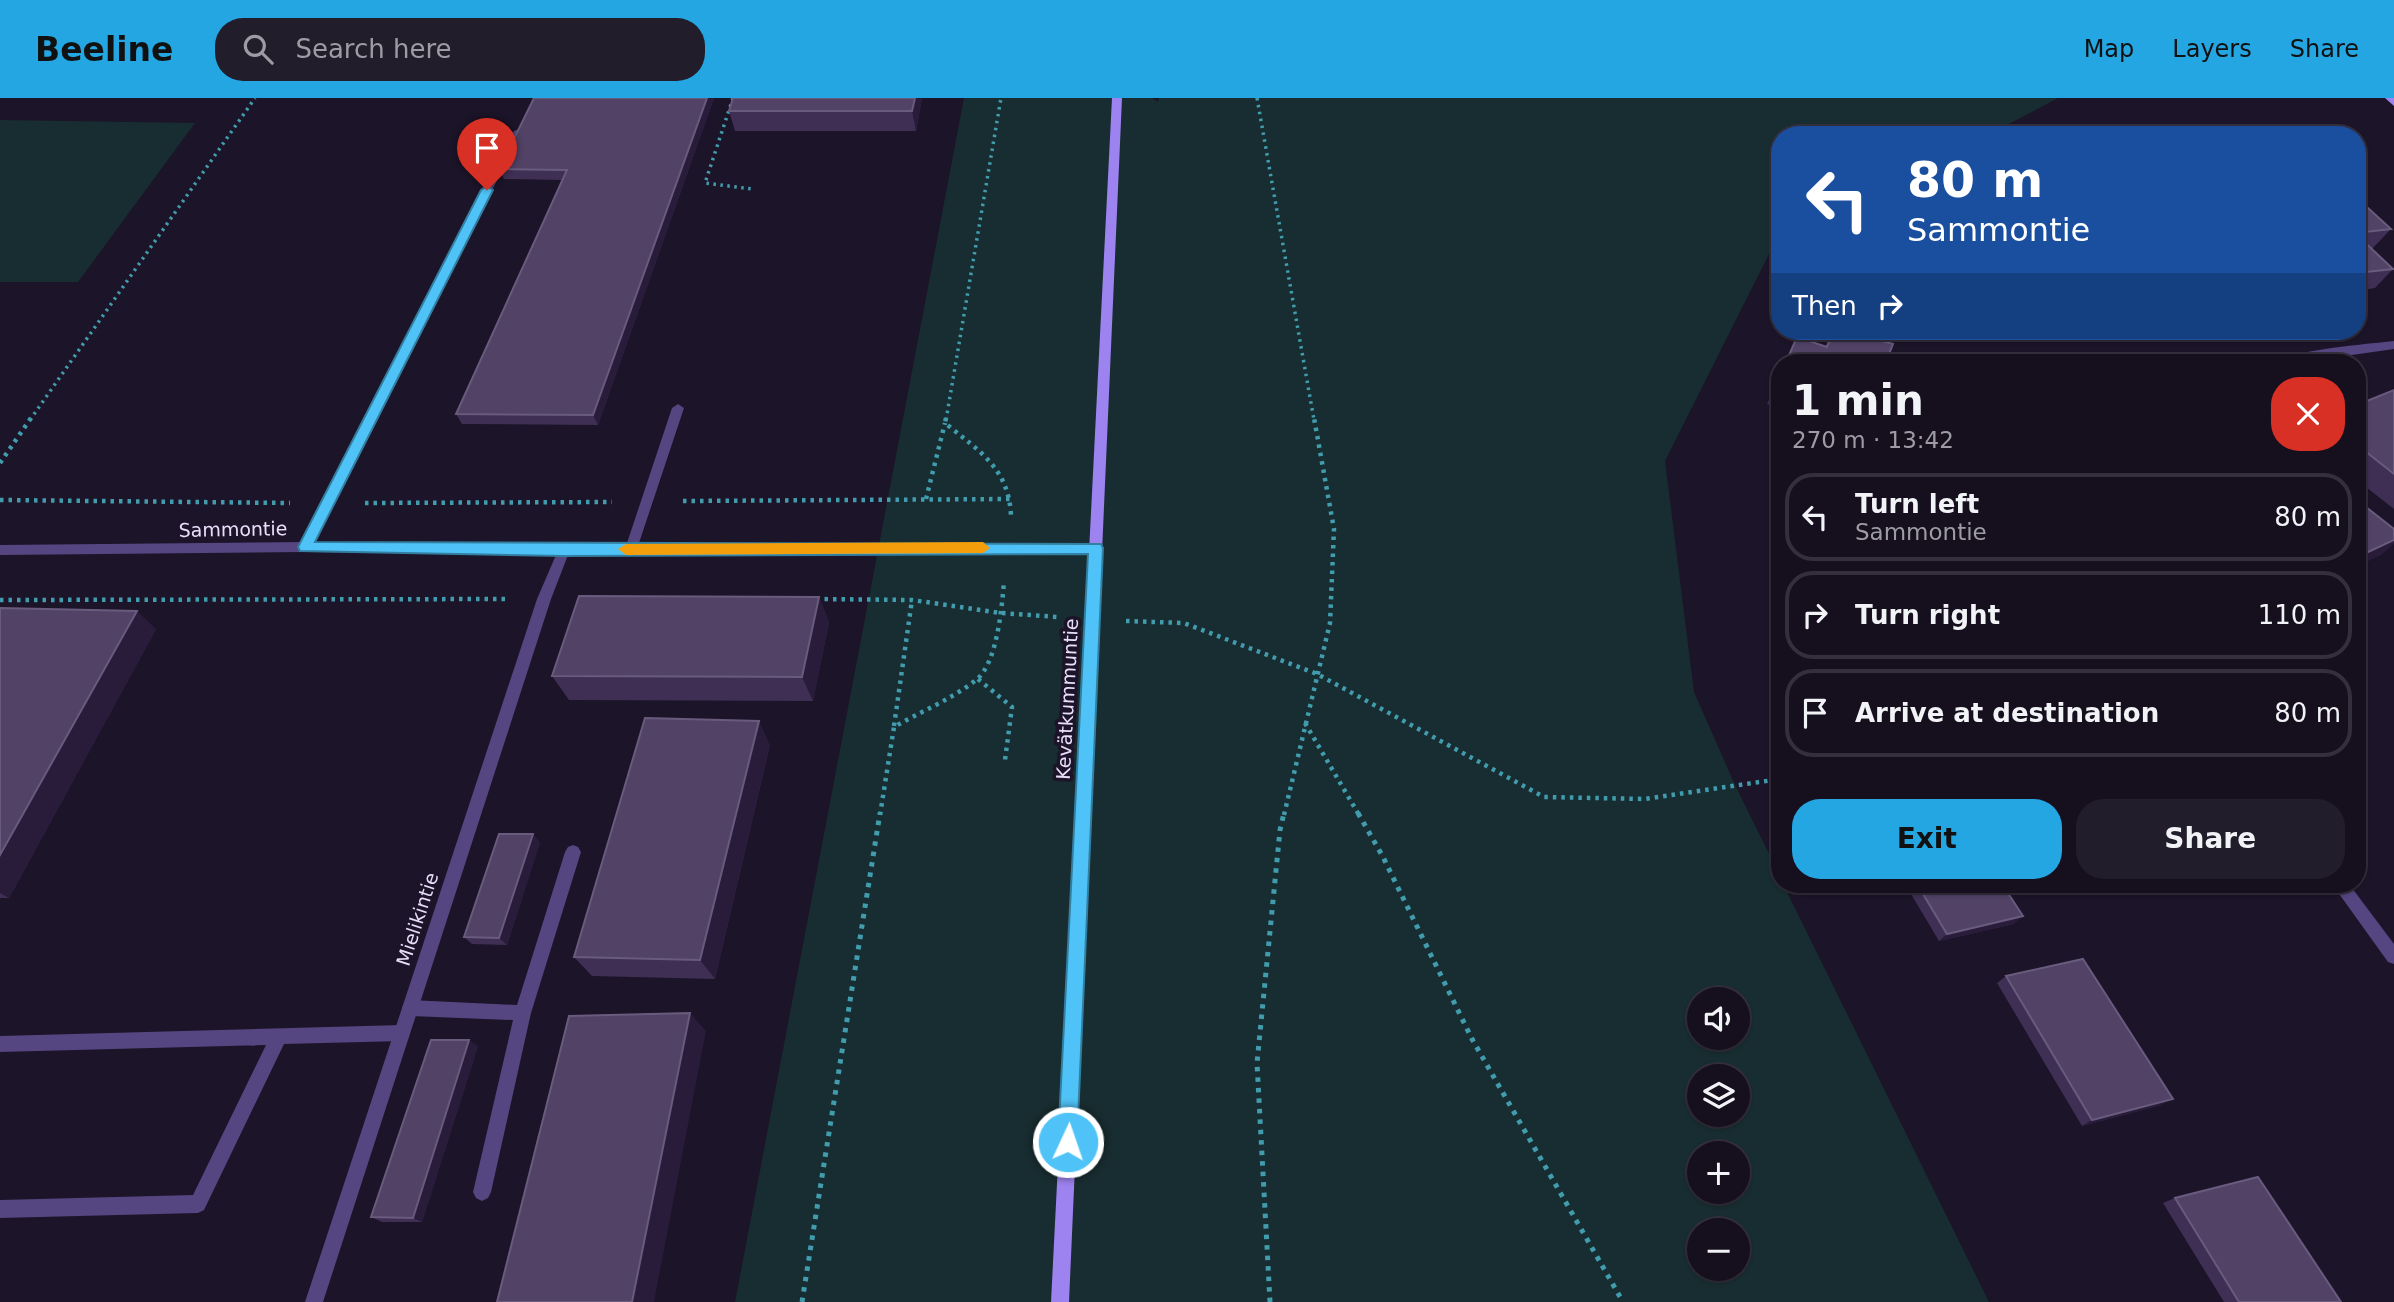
<!DOCTYPE html>
<meta charset="utf-8">
<style>
body{margin:0;font-family:"DejaVu Sans",sans-serif;background:#221d2b;color:#f1f3f6;height:100vh;display:flex;flex-direction:column;font-size:26px;white-space:nowrap}
*{box-sizing:border-box;margin:0}
p{font-size:23px;color:#9d9ca4}
.icon{flex:none;width:38px;height:38px;fill:none;stroke:currentColor;stroke-width:2;stroke-linecap:round;stroke-linejoin:round}
.map{position:relative;flex:1;overflow:hidden}
.sheet{position:absolute;left:1771px;top:256px;width:595px;height:539px;display:flex;flex-direction:column;background:#150f1e;border-radius:28px;box-shadow:0 2px 5px #0004,0 0 0 2px #342f3c}
.sheet>*{flex:none}
.guide{position:absolute;left:1771px;top:28px;width:595px;height:214px;border-radius:28px;box-shadow:0 2px 5px #0004,0 0 0 2px #342f3c;background:#1a4fa0;color:#fff;overflow:hidden}
.buttons{position:absolute;left:1687px;top:889px;display:grid;gap:14px}
.buttons a{display:grid;place-items:center;width:63px;height:63px;border-radius:50%;background:#150f1e;box-shadow:0 2px 5px #0004,0 0 0 2px #342f3c;font-size:35px}
.pin{position:absolute;display:grid;place-items:center;width:60px;height:60px;color:#fff;margin:-72px -30px;border-radius:50% 50% 50% 0;rotate:-45deg;box-shadow:0 0 7px #0007}
.pin .icon{rotate:45deg}
.me{position:absolute;width:77px;margin:-38px;rotate:3deg;stroke-linejoin:round;filter:drop-shadow(0 0 5px #0008)}
.turn{display:flex;align-items:center;gap:24px;height:147px;padding:0 21px;font-size:32px}
.turn .icon{width:91px;height:91px;stroke-width:2.5}
.turn b{display:block;font-size:49px;line-height:60px}
.then{display:flex;align-items:center;height:66px;padding:0 21px;background:#0003;gap:14px;font-size:26px}
.round{display:grid;place-items:center;flex:none;width:74px;height:74px;border-radius:28px;background:#221d2b}
.headline{display:flex;align-items:center;justify-content:space-between;height:119px;padding:0 21px}
h1{font-size:42px;font-weight:800;line-height:52px}
.action{display:flex;gap:14px;margin-top:auto;padding:14px 21px}
.action a{flex:1;height:80px;border-radius:28px;background:#24a6e2;color:#111;font-size:28px;font-weight:800;line-height:80px;text-align:center}
.action a+a{background:#221d2b;color:#f1f3f6}
ul{padding:0;list-style:none}
li{display:flex;align-items:center;gap:21px;height:88px;margin:0 14px 10px;padding:0 7px;border:4px solid #342f3c;border-radius:28px}
li div{flex:1}
li b{display:block;font-size:26px}
li em{font-style:normal}
header{display:flex;align-items:center;gap:42px;box-sizing:border-box;height:98px;padding:0 35px;background:#24a6e2;color:#111}
header strong{font-size:33px}
nav{display:flex;gap:38px;margin-inline-start:auto;font-size:24px}
.search{width:490px;height:63px;background:#221d2b;display:flex;align-items:center;gap:18px;box-sizing:border-box;padding:0 24px;border-radius:28px;color:#9d9ca4;font-size:26px}
.map>svg:first-child{display:block}
</style>
<header>
<strong>Beeline</strong>
<div class="search"><svg class="icon" aria-label="search" viewBox="0 0 24 24"><circle cx="10" cy="10" r="6"/><path d="M15 15l6 6"/></svg>Search here</div>
<nav><a>Map</a><a>Layers</a><a>Share</a></nav>
</header>
<div class="map">
<svg width="2394" height="1204" viewBox="0 0 2394 1204">
<rect width="100%" height="100%" fill="#1c1428"/>
<!-- green -->
<path fill="#182d31" fill-rule="evenodd" d="M964 0H1152L1158 4 1159 0H2058L1988 37H1780V146L1772 150 1665 363 1694 594 1735 687 1780 778V786H1783L1989 1204H735ZM1699 901H1738V940H1699ZM1699 978H1738V1017H1699ZM1699 1055H1738V1094H1699ZM1699 1132H1738V1171H1699Z
M0 22 195 25 78 184H0Z"/>
<g fill="none" stroke-linecap="round" stroke-linejoin="round">
<!-- path-far2 -->
<path stroke="#419cad" stroke-width="3.5" stroke-dasharray="2.5 4.5" stroke-linecap="butt" d="M733 0 705 85 752 91
M1257 0 1314 322
M30 322 255 0
M946 322 1001 0"/>
<!-- path-far1 -->
<path stroke="#419cad" stroke-width="4.5" stroke-dasharray="3.5 5" stroke-linecap="butt" d="M946 320 945 325C979 353 1009 370 1011 418
M0 365 31 320
M926 401 945 325
M0 402 290 405
M683 403 1012 401
M365 405 612 404
M816 501 912 502 1001 515 1058 519
M0 502 506 501
M1126 523 1184 525 1317 576 1544 699 1645 701 1780 681
M978 581 1012 609 1005 662
M1305 625 1359 717
M894 628 912 502
M880 717 894 629C920 614 952 601 976 582 997 566 1002 509 1004 483
M1284 717 1330 525 1334 431 1314 320"/>
<!-- path -->
<path stroke="#419cad" stroke-width="5" stroke-dasharray="4.5 6" stroke-linecap="butt" d="M1358 715 1383 759 1472 941 1623 1204
M802 1204 880 715
M1270 1204 1257 965 1280 732 1284 715"/>
<!-- lane -->
<path fill="#554581" fill-rule="evenodd" d="M516 32 521 35 311 449 305 454 300 452 299 449 511 35Z
M678 306 684 310 637 451 631 456 626 455 625 451 672 310Z
M573 747 578 749 581 754 531 915 491 1094 488 1100 482 1103 476 1100 473 1094 513 922 410 918 404 915 402 910 404 905 410 902 517 907 565 754 568 749Z
M402 927 408 929 410 935 408 941 402 943 284 946 204 1112 198 1115 0 1120V1102L193 1097 266 947 0 954V938Z"/>
<!-- street -->
<path fill="#554581" fill-rule="evenodd" d="M2394 243V251L2303 264H2279C2294 251 2371 246 2394 243Z
M305 444 564 447 1095 446 1101 451 1095 456 568 457 551 501 323 1204H305L537 501 556 457 305 454 0 457V447Z
M2332 786H2349L2394 846V866L2388 864Z"/>
<!-- secondary -->
<path fill="#9d83ef" fill-rule="evenodd" d="M1112 0H1122L1069 1204H1051Z
M2385 0H2394V8Z"/>
</g>
<!-- wall -->
<path fill="#3f2f54" d="M534 0H714L598 327 462 326 456 316 562 82 504 81 499 71Z
M733 0H922L916 33H735L729 13Z
M2357 100 2391 131 2372 151 2393 171 2375 190 2357 193Z
M1832 233H1878L1875 241 1886 264H1785L1797 239 1825 249Z
M1780 277V310L1767 306Z
M2394 292V411L2357 382V307Z
M2357 402 2382 456 2357 468Z
M819 499 829 524 813 603 569 602 552 578Z
M0 510 156 531 9 800H0Z
M770 647 715 881 592 878 574 859Z
M540 744 507 847 472 846 464 839Z
M1905 786H2002L2014 826 1939 843Z
M2006 878 2161 1007 2082 1028 1997 885Z
M478 948 422 1124H382L371 1119Z
M2175 1100 2341 1204H2224L2163 1105Z"/>
<!-- shaded-wall -->
<path fill="#291c3b" d="M707 0H714L598 327 593 317Z
M915 0H922L916 33 912 13Z
M2394 442V446L2382 456 2357 468V464L2368 454Z
M819 499 829 524 813 603 802 579Z
M137 513 156 531 9 800 0 795V757Z
M759 623 770 647 715 881 700 862Z
M533 736 540 744 507 847 499 840Z
M2023 818 2014 826 1939 843 1947 836Z
M690 915 706 933 654 1204H632Z
M469 942 478 948 422 1124 413 1120Z
M2173 1001 2161 1007 2082 1028 2092 1022Z"/>
<!-- building -->
<path fill="#514266" stroke="#695b7d" stroke-width="2" d="M534 0H707L593 317 456 316 567 72 499 71Z
M733 0H915L912 13H729Z
M2357 100 2391 131 2357 135Z
M2357 137 2393 171 2357 175Z
M1834 233H1878L1875 241 1893 246 1886 264H1786L1797 239 1827 249Z
M1780 278V288L1776 287Z
M2394 292V376L2360 349 2357 350V307Z
M2357 402 2394 431V442L2368 454 2357 445Z
M579 498 819 499 802 579 552 578Z
M0 510 137 513 0 757Z
M645 620 759 623 700 862 574 859Z
M499 736H533L499 840 464 839Z
M1917 786H2002L2023 818 1947 836Z
M2083 861 2173 1001 2092 1022 2006 878Z
M690 915 632 1204H497L569 918Z
M431 942H469L413 1120 371 1119Z
M2258 1079 2341 1204H2239L2175 1100Z"/>
<!-- route -->
<path fill="#4fc3f7" stroke="#337fa1" stroke-width="2" d="M487 88 493 92 315 444 1101 446 1103 450 1077 1044 1074 1051 1068 1054 1061 1051 1058 1044 1088 456 564 458 300 453 298 449 481 92Z"/>
<!-- slow -->
<path fill="#f59e0b" d="M983 444 990 450 983 455 626 457 618 451 626 446Z"/>
<g text-anchor="middle" dominant-baseline="central" stroke-width="7" stroke-linejoin="round" paint-order="stroke">
<!-- street labels -->
<g font-size="19" fill="#e9dffb" stroke="#1c1428">
<text transform="translate(233 431) rotate(-1)">Sammontie</text>
<text transform="translate(1067 601) rotate(-87)">Kevätkummuntie</text>
<text transform="translate(417 821) rotate(-72)">Mielikintie</text>
</g>
</g>
</svg>
<div class="buttons">
<a><svg class="icon" aria-label="sound" viewBox="0 0 24 24"><path d="M4 9h4l5-4v14l-5-4H4zM17 9q2 3 0 6"/></svg></a>
<a><svg class="icon" aria-label="layers" viewBox="0 0 24 24"><path d="M12 4l9 5-9 5-9-5zM3 14l9 5 9-5"/></svg></a>
<a>+</a>
<a>−</a>
</div>
<div class="pin" style="left:487px;top:92px;background:#d93025"><svg class="icon" aria-label="arrive" viewBox="0 0 24 24"><path d="M6 21V4h12l-3 4 3 4H6"/></svg></div>
<svg class="me" style="left:1068px;top:1044px" viewBox="-20 -20 40 40"><circle r="17" fill="#4fc3f7" stroke="#fff" stroke-width="3"/><path d="M0-11L8 9 0 5-8 9z" fill="#fff"/></svg>
<div class="guide">
<div class="turn"><svg class="icon" aria-label="left" viewBox="0 0 24 24"><path d="M17 20v-9H6M10 6l-5 5 5 5"/></svg><div><b>80 m</b>Sammontie</div></div>
<div class="then">Then<svg class="icon" aria-label="right" viewBox="0 0 24 24"><path d="M7 20v-9h11M14 6l5 5-5 5"/></svg></div>
</div>
<section class="sheet">
<div class="headline"><div><h1>1 min</h1><p>270 m · 13:42</p></div><a class="round" style="background:#d93025;color:#fff"><svg class="icon" aria-label="close" viewBox="0 0 24 24"><path d="M6 6l12 12M18 6L6 18"/></svg></a></div>
<ul>
<li><svg class="icon" aria-label="left" viewBox="0 0 24 24"><path d="M17 20v-9H6M10 6l-5 5 5 5"/></svg><div><b>Turn left</b><p>Sammontie</p></div><em>80 m</em></li>
<li><svg class="icon" aria-label="right" viewBox="0 0 24 24"><path d="M7 20v-9h11M14 6l5 5-5 5"/></svg><div><b>Turn right</b></div><em>110 m</em></li>
<li><svg class="icon" aria-label="arrive" viewBox="0 0 24 24"><path d="M6 21V4h12l-3 4 3 4H6"/></svg><div><b>Arrive at destination</b></div><em>80 m</em></li>
</ul>
<div class="action"><a>Exit</a><a>Share</a></div>
</section>
</div>
